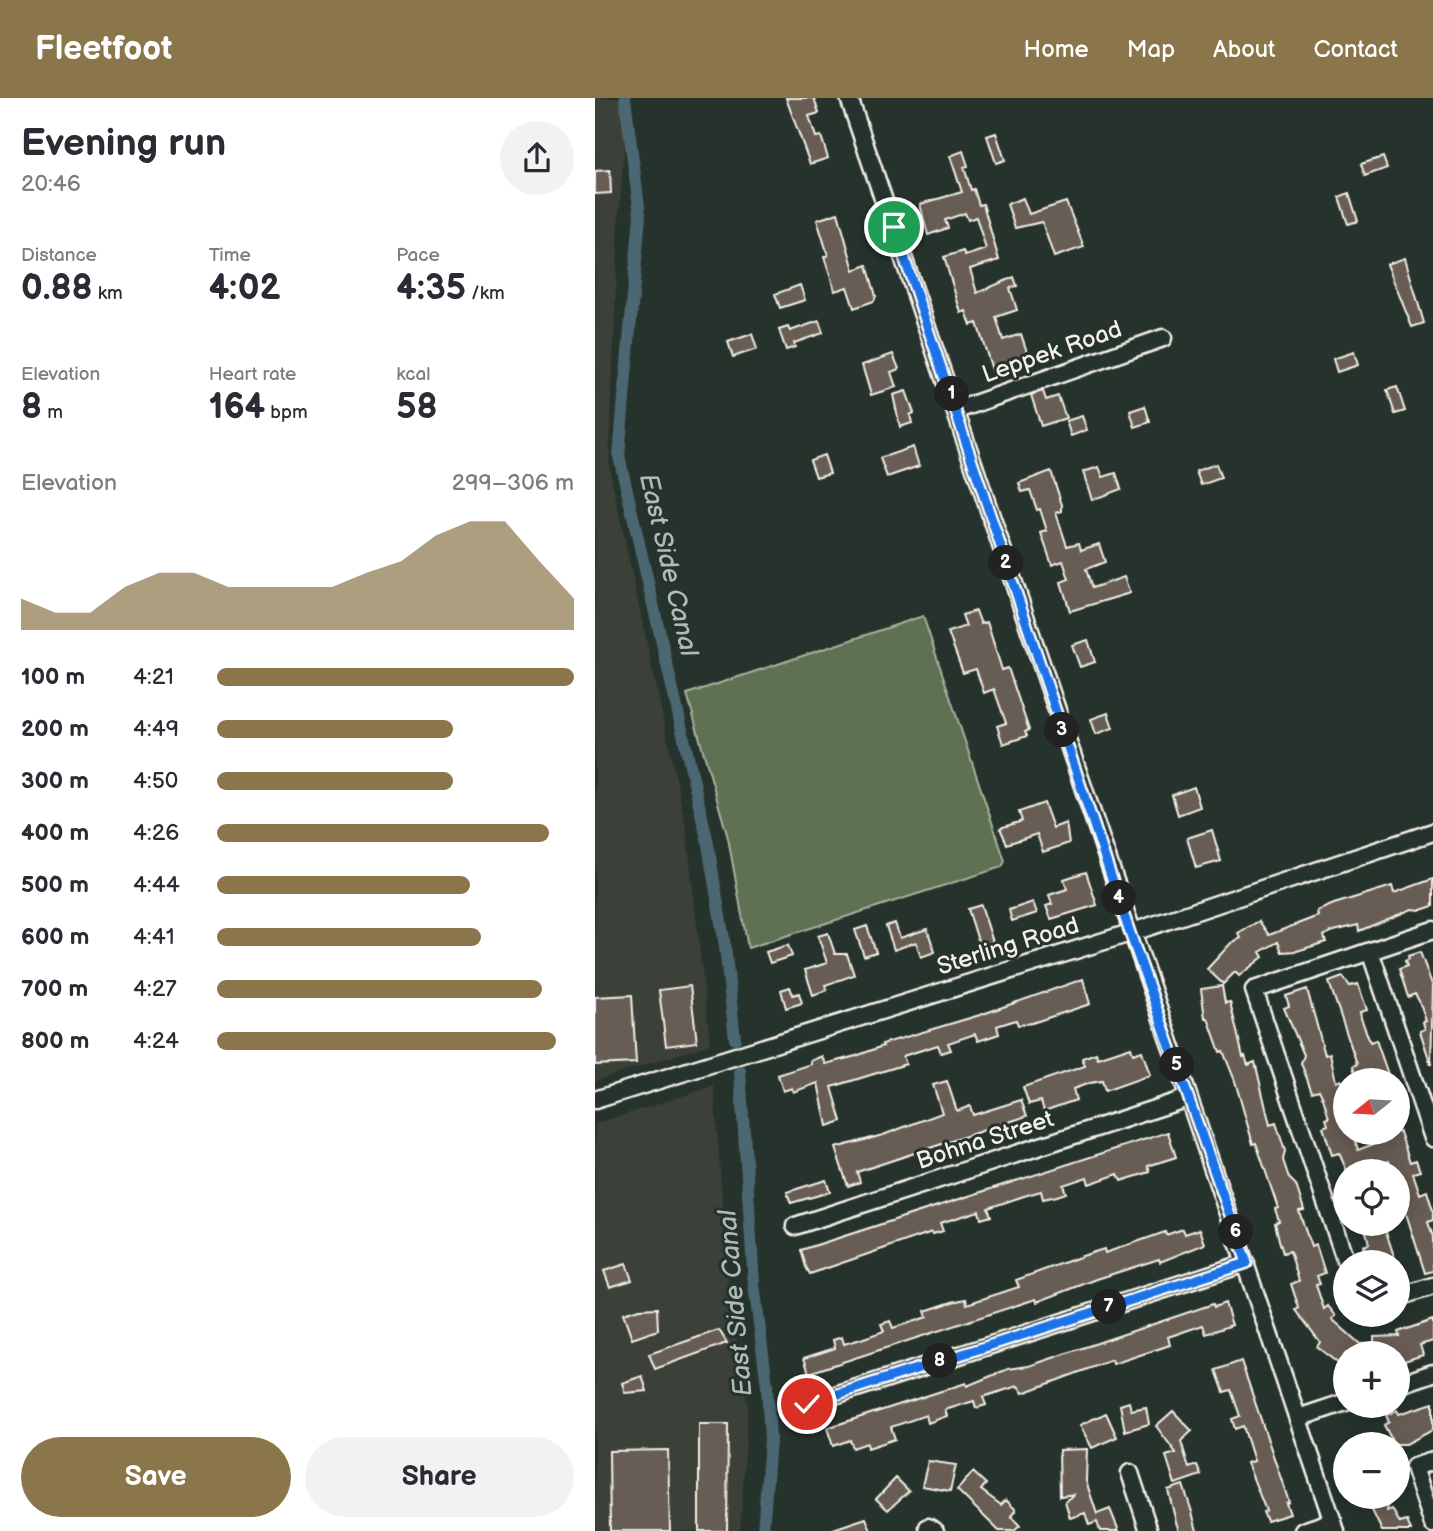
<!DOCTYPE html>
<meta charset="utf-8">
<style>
:root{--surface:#fff;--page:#f2f2f3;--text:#2b2b33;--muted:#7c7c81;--accent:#8a764a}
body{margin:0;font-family:"Balsamiq Sans",sans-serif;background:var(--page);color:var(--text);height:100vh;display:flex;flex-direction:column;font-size:26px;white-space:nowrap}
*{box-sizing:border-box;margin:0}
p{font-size:23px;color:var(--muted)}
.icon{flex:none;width:38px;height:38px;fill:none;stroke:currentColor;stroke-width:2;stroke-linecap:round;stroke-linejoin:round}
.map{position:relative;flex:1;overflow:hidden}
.details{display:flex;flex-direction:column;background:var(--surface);width:595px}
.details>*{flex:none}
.needle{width:46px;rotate:252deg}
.fabs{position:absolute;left:738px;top:970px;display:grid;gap:14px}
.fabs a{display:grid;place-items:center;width:77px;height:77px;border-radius:50%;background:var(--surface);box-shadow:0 4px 18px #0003;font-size:35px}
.pin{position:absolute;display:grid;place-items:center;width:60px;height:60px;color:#fff;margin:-30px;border:4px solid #fff;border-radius:50%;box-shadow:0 2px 7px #0007}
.km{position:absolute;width:35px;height:35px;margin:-18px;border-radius:50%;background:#222;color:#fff;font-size:19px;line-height:35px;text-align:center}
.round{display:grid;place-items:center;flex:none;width:74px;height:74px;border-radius:37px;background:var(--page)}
.summary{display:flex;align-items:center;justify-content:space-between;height:119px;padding:0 21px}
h1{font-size:38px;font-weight:600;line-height:52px}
.figures{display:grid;grid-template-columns:repeat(3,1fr);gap:10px;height:119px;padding:7px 21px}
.figures div{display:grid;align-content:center}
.figures b{font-size:35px;font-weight:600}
.figures small{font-size:19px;font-weight:400}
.figures p{font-size:19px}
.chart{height:196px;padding:14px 21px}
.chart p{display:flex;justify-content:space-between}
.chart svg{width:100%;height:126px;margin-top:7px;fill:var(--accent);opacity:.7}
.action{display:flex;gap:14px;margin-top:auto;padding:14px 21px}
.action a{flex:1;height:80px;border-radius:42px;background:var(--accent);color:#fff;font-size:28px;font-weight:600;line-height:80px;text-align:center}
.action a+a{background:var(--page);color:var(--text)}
ul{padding:0 21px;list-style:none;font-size:23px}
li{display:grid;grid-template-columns:112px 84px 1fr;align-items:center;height:52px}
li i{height:18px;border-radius:9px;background:var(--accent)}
header{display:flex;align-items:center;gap:42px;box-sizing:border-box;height:98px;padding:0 35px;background:var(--accent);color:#fff}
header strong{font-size:33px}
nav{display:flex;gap:38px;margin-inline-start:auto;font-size:24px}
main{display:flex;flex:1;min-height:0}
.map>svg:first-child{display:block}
</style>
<header>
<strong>Fleetfoot</strong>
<nav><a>Home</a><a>Map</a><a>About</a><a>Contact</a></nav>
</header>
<main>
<section class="details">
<div class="summary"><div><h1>Evening run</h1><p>20:46</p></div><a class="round"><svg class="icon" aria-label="share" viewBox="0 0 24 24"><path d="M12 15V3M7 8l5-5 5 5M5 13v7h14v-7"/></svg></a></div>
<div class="figures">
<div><p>Distance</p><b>0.88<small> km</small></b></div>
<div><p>Time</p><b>4:02</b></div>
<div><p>Pace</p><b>4:35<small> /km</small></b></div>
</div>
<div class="figures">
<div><p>Elevation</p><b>8<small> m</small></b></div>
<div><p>Heart rate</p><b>164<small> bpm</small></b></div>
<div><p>kcal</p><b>58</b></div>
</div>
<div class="chart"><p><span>Elevation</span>299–306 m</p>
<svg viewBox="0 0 160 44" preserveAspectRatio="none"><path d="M0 44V33L10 38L20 38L30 29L40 24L50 24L60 29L70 29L80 29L90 29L100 24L110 20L120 11L130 6L140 6L150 20L160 33V44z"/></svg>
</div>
<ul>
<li><b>100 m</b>4:21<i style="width:100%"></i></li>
<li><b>200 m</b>4:49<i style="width:66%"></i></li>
<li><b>300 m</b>4:50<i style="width:66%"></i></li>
<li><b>400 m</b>4:26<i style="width:93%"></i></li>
<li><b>500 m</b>4:44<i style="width:71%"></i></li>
<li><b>600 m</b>4:41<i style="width:74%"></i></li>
<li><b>700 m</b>4:27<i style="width:91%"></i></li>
<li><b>800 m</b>4:24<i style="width:95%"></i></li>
</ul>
<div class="action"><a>Save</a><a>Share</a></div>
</section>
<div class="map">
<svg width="838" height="1433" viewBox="0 0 838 1433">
<rect width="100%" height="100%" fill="#26332d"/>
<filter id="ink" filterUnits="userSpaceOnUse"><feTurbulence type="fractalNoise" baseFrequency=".0143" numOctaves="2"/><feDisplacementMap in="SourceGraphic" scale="14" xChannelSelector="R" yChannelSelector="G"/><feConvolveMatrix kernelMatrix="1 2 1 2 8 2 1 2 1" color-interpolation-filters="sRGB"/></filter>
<g filter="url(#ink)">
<path fill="#3a4039" d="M0,0h24l6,39 -6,80 -10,249 77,360 24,218 -115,37z
M119,988l15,210 19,111 -8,124h-145v-407z"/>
<path fill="#5f7153" stroke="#aab19e" stroke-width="2" d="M328,518l82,245 -3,6 -254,81 -20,-110 -41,-144z"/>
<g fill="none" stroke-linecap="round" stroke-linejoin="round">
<path stroke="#4c6872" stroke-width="12" d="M30,0l15,117 -21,241 88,383 18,107 10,93
M145,973l14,213 13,102 3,54 -7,91"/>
</g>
<path fill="#685d54" stroke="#f4f1e8" stroke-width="2" d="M191,0h28l5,15 -10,3 7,21 5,-1 7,22 -18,6z
M401,35l9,27 -9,3 -9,-27z
M368,53l5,15 -4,1 7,23 3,-1 5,16 4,-1 16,56 -29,9 7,24 37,-16 3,9 -7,2 7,22 -21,7 7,23 18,-6 7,21 -23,7 4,12 -14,5 -18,-56 -6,2 -5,-14 -5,2 -17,-56 19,-6 2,5 21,-7 -10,-32 -8,3 -3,-7 -20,7 3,8 -20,7 -8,-31 42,-12 -12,-36z
M788,59l4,11 -22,8 -4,-12z
M15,72l1,23 -16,1v-23z
M754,95l9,28 -10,3 -9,-27z
M428,100l6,16 37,-12 18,45 -30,10 -12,-35 -27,6 -8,-24z
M243,115l16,57 13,-5 9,31 -2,5 -20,7 -7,-21 -12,4 -11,-34 4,-2 -11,-35z
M810,160l19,65 -12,4 -25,-63z
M205,187l5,15 -25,8 -5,-14z
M224,223l4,12 -29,10 1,4 -9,3 -7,-20 9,-3 2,4z
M157,236l5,15 -24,8 -5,-15z
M759,254l4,13 -21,7 -4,-13z
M298,256l6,15 -8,3 5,15 -25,8 -9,-30z
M802,289l8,24 -10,3 -8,-24z
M311,293l8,22 -4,2 2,8 -12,4 -7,-32z
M448,293l3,9 12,-4 8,22 -25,8 -10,-31z
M550,308l5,16 -15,5 -5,-16z
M487,318l5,14 -16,6 -5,-15z
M318,349l6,19 -32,11 -7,-19z
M229,357l6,18 -14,4 -6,-17z
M621,366l5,14 -20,7 -5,-14z
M504,369l4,10 13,-4 5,16 -29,11 -9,-28z
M456,373l11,34v6l-6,2 11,33 12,-3 2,7 18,-6 6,18 -19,7 6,19 32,-11 6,16 -60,18 -9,-29 8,-3 -6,-18 -11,4 -11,-32 6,-2 -7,-22 -3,1 -7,-20 -8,2 -3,-9z
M381,513l5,13 6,-2 15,48 6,-2 21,62 -4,2 2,4 -24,8 -6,-18 9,-3 -12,-34 -10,4 -8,-24 -13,4 -15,-41 18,-6 -4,-11z
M493,542l7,22 -15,5 -8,-22z
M513,615l5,15 -17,6 -5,-15z
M599,689l6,20 -22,8 -6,-20z
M449,705l9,25 13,-5 3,20 -26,9 -6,-18 -30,10 -7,-16 22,-7 -3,-9z
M617,732l9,31 -25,7 -9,-30z
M491,774l11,33 -46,14 -5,-13 6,-2 -3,-9 18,-6 -3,-10z
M838,781v27l-12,4 -9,-1 -53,22 -1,-6 -28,7 -6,4 2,6 -29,9 -15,1 -4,-10 -18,10 3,5 -24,19 -4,-4 -12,12 -16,-15 24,-26 10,-5 -3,-5 21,-12 10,14 49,-19 -1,-5 17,-7 58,-18 2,7z
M438,804l4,11 -25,8 -3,-11z
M386,807l12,37 -13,5 -12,-38z
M300,825l5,15 27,-9 8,23 -14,5 -5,-15 -22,8 -8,-24z
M272,828l9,26 -12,4 -9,-26z
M233,835l7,21h12l7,21 -29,10 2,5 -14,5 -8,-25 22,-7 -9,-27z
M193,847l4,11 -22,7 -4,-11z
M825,854l13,35 -2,78 -11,-34 5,-2 -2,-7 3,-1 -7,-20 -4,-7 -7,3 -9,-28 8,-3 -2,-5 4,-2 -1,-3z
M748,879l7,9 8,-2 9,26 -7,2 1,6 9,24 6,-2 14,40h-33l-4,-14 4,-2 -28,-82z
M488,881l7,25 -58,19 -14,2 -2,-5 -19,6 2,8 -21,7 -3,-7 -27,9 3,7 -10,3 -3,-8 -35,11 3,8 -74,23 10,34 -15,5 -9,-43 -25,9 -1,-4 -9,3 -5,-16 33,-11 -1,-3 12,-5 3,8 31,-8 27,-10 -1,-2 98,-29z
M95,888l7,56 -31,4 -7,-56z
M627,888l3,17 5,-1 13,55 2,-1 3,9 7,-3 15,63 6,-2 9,28 -2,9 6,18 7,7 8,25 -5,1 12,36 5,-2 9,28 -8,3 3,8 -4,1 8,24 4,-3 8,10 -4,3 28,25 14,-1v-6l25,-1 -1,-4 35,-12v21l-13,4 3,10 -22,7 -3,-9h-52l-7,11 -22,-17 3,-5 -24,-32 3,-2 -8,-24 8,-3 -9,-30 -7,2 -4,-13 -4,-17 4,-2 -4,-12 3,-1 -22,-65 -3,1 -18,-63 -12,-30 -3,1 -12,-34h-3l-4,-29z
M195,889l3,8 6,-2 3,10 -16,5 -5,-18z
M712,891l18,66 5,-2 6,29 5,-2 5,15 -4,4 4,33h7l5,18 24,-9 -3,-9h21l10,30 6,-2 4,11 -7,2 7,21 7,-3 6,20v9l-5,2 5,15v34l-8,2 -27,-85v-17h-6l-3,-10 -19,6 2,4h-25l-8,-18 -7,2 -9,-28 5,-2 -2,-6 3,-1 -6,-20 -4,-8 -7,2 -11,-29 3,-8 -20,-47 5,-2 -3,-10z
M37,897l4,68 -41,2v-68z
M536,949l2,7 9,-3 8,24 -45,16 -3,-10 -12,2 -17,6 3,11 -32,11 -3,-10 -12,3 -6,-17 62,-21 -3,-8 14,-5 2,5z
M352,983l10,30 13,-5 3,9 48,-15 6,16 -170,56 3,10 -12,4 -13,-38 48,-13 59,-22 -9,-28z
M573,1034l8,25 -28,9 2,6 -29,9 -3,-7 -29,10 -2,-7 -24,8 3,8 -9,3 -14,3 -2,-8 -17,5 -36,12 3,8 -10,3 -2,-8 -39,12 3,8 -10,3 -1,-2 -122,42 -4,-7 -5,-17z
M231,1082l4,12 -39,11 -4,-11z
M769,1125h19l13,39h-28l-5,-16 6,-2z
M588,1131l2,5 15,-5 5,15 -45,18 -1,-3 -62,20 -60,23 -1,-3 -227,74 -5,-15 31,-10 -2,-8 9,-3 2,7 17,-5 23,-8 -3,-7 9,-3 3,7 34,-11 -2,-6 27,-9 14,-3 1,5 52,-17 -3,-7 72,-26 16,-5 1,4 60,-21 1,3z
M31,1166l6,16 -22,7 -6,-16z
M630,1205l7,22 -26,9 -3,-9 -35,12 2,8 -57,19 -1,-4 -89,33 -5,-7 -35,11 3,8 -10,3 -2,-7 -29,9 2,6 -19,7 -2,-8 -35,12 4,12 -27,9 -1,-5 -14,5 -3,-8 -17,6 -6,-18 139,-45 1,3 41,-17 21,-3 184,-62 1,3z
M62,1210l1,22 -26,9 -9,-25 16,-5z
M124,1232l8,13 -72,26 -6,-15z
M646,1263l48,141 -3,1 4,11 -23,7 -4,-9 3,-1 -19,-48 7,-2 -11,-35 -8,3 -3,-10 8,-3 -9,-26 -7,2 -8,-22z
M47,1278l5,15 -22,2 -3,-10z
M534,1304l2,8 15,-3 3,17 -24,7 -5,-26z
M838,1305v27l-27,14h-12l-10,-19 5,-3 -3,-7 11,-5 2,4z
M578,1313l19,20 -11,10 8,27 8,-3 4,10 -26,9 -9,-28 10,-3 -20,-27z
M511,1315l11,24 -25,11 -12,-23z
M104,1326h29l-1,107h-28z
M492,1351l-1,32 11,33 13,-5 9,22h-19l-3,-9 -8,3 -4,-12 -15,5 -5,-17 10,-7 -15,2 -1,-46z
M73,1352l2,81h-60l-1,-80z
M333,1363l28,4 -6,26 -28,-5z
M378,1374l13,12 -5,6 20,15 5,-5 10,10 -5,6 9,10 -6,5h-15l-42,-41z
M301,1380l13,13 -21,19 -12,-11z
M588,1387l9,27 5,19h-18l-3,-9 -8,-32z
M770,1398h24l-2,15 5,-2 8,14 7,-2 4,10h-29l-12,-25h-6z
M271,1420l5,13h-38v-2z"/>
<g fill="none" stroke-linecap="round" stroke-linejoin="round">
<g stroke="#f4f1e8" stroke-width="21">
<path id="minor" d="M254,0l487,1433
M362,312l206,-72
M775,853l63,187
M0,1002l535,-167 303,-101
M200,1128l393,-128
M751,1164l-92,-272 179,-60
M803,1199l35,-11
M803,1287l35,-12
M212,1306l439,-141
M703,1320l48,-16
M838,1363l-19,6 19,57
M535,1375l19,58
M333,1429l7,4
M708,1433l30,-10"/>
</g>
<use href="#minor" stroke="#26332d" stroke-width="16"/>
</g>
</g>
<g fill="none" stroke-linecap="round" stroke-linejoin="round" filter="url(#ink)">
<g stroke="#fff" stroke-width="14">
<path id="route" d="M212,1306l440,-141 -117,-330 -236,-706"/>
</g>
<use href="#route" stroke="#1a73e8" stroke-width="9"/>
</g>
<g text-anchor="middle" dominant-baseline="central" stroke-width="6" stroke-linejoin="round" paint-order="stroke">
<g font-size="24" fill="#f4f1e8" stroke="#26332d">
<text transform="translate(457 254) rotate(-19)">Leppek Road</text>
<text transform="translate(413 848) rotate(-17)">Sterling Road</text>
<text transform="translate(390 1042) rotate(-18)">Bohna Street</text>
</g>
<g font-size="26" font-style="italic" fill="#b1bab9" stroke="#26332d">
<text transform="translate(73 467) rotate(77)">East Side Canal</text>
<text transform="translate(141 1205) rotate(-95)">East Side Canal</text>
</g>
</g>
</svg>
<div class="fabs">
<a><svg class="needle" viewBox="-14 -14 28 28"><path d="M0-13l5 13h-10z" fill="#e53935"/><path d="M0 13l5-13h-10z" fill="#7c7c81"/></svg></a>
<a><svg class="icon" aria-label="locate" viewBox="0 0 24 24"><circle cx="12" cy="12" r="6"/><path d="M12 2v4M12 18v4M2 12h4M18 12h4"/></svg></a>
<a><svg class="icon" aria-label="layers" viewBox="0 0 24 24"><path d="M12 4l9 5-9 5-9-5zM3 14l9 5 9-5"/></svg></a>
<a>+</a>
<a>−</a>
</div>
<div class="pin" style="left:299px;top:129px;background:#1e9e55"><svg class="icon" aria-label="arrive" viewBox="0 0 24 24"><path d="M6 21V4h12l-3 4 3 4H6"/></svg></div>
<div class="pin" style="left:212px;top:1306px;background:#d93025"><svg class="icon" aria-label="check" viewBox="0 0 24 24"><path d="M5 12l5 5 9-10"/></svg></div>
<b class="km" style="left:357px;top:296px">1</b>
<b class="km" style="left:411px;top:465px">2</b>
<b class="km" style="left:467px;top:632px">3</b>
<b class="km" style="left:524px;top:800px">4</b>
<b class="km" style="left:582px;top:967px">5</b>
<b class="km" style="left:641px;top:1134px">6</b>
<b class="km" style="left:514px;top:1209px">7</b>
<b class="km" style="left:345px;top:1263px">8</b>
</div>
</main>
